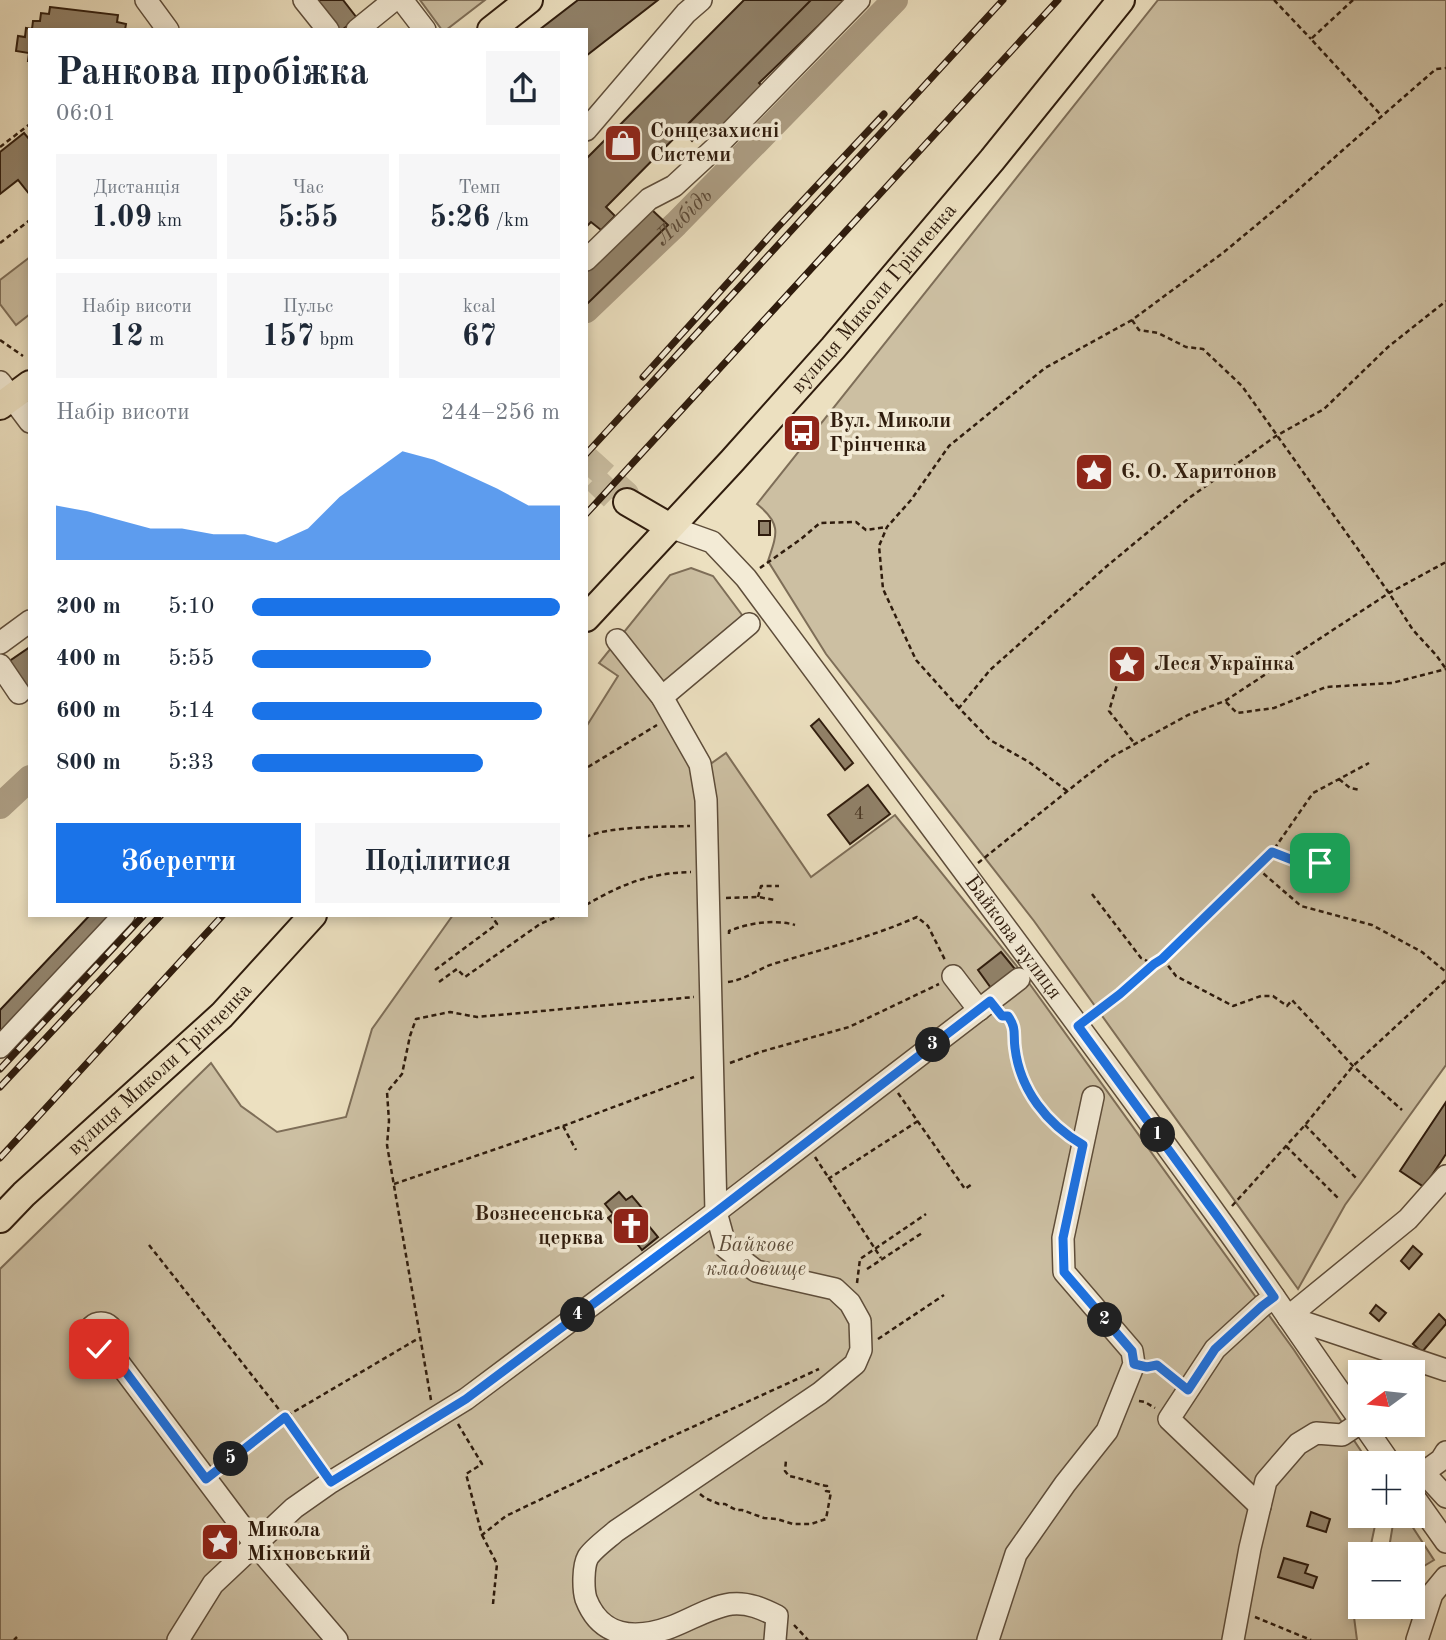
<!DOCTYPE html>
<html lang="uk">
<meta charset="utf-8">
<style>
:root{--surface:#fff;--page:#f6f6f7;--text:#1f2937;--muted:#747a83;--accent:#1a73e8}
body{margin:0;font-family:"Old Standard TT",serif;background:var(--page);color:var(--text);height:100vh;display:flex;flex-direction:column;font-size:26px;white-space:nowrap}
*{box-sizing:border-box;margin:0}
p{font-size:23px;color:var(--muted)}
.icon{flex:none;width:38px;height:38px;fill:none;stroke:currentColor;stroke-width:2;stroke-linecap:round;stroke-linejoin:round}
.map{position:relative;flex:1;overflow:hidden}
.details{position:absolute;left:28px;top:28px;width:560px;height:889px;display:flex;flex-direction:column;background:var(--surface);border-radius:0px;box-shadow:0 4px 10px #0003}
.details>*{flex:none}
.needle{width:46px;rotate:255deg}
.controls{position:absolute;left:1348px;top:1360px;display:grid;gap:14px}
.controls a{display:grid;place-items:center;width:77px;height:77px;border-radius:0px;background:var(--surface);box-shadow:0 4px 10px #0003;font-size:35px}
.pin{position:absolute;display:grid;place-items:center;width:60px;height:60px;color:#fff;margin:-30px;border-radius:14px;box-shadow:0 4px 10px #0006}
.km{position:absolute;width:35px;height:35px;margin:-18px;border-radius:50%;background:#222;color:#fff;font-size:19px;line-height:35px;text-align:center}
.round{display:grid;place-items:center;flex:none;width:74px;height:74px;border-radius:0px;background:var(--page)}
.summary{display:flex;align-items:center;justify-content:space-between;height:119px;padding:0 28px}
h1{font-size:38px;font-weight:800;line-height:52px}
.figures{display:grid;grid-template-columns:repeat(3,1fr);gap:10px;height:119px;padding:7px 28px}
.figures div{display:grid;align-content:center;border-radius:0px;background:var(--page);text-align:center}
.figures b{font-size:30px;font-weight:800}
.figures small{font-size:19px;font-weight:400}
.figures p{font-size:19px}
.chart{height:196px;padding:14px 28px}
.chart p{display:flex;justify-content:space-between}
.chart svg{width:100%;height:126px;margin-top:7px;fill:var(--accent);opacity:.7}
.button{display:flex;gap:14px;margin-top:auto;padding:14px 28px}
.button a{flex:1;height:80px;border-radius:0px;background:var(--accent);color:#fff;font-size:28px;font-weight:800;line-height:80px;text-align:center}
.button a+a{background:var(--page);color:var(--text)}
ul{padding:0 28px;list-style:none;font-size:23px}
li{display:grid;grid-template-columns:112px 84px 1fr;align-items:center;height:52px}
li i{height:18px;border-radius:9px;background:var(--accent)}
.map>svg:first-child{display:block}
</style>
<div class="map">
<svg width="1446" height="1640" viewBox="0 0 1446 1640">
<rect width="100%" height="100%" fill="#ece0c0"/>
<filter id="stains"><feTurbulence type="fractalNoise" baseFrequency=".00286" numOctaves="4"/><feColorMatrix values="0 0 0 0 .2 0 0 0 0 .09 0 0 0 0 .02 0 0 0 .5 -.17"/></filter>
<radialGradient id="worn" r=".72"><stop offset=".6" stop-color="#630" stop-opacity="0"/><stop offset="1" stop-color="#630" stop-opacity=".3"/></radialGradient>
<path fill="#ccbfa2" stroke="#7e6e58" stroke-width="2" d="M420,0h65l-39,30h-4z
M1158,0h288v1065l-101,140 -47,84 -264,-368 -208,-267 -58,-93c9,-27 14,-37 -11,-57z
M30,257v57l-14,11 -16,-21v-24z
M691,568l22,8 41,55 -89,68 44,66 17,-12 85,124 84,-62 121,150 278,385 75,113h-9v53h17l-8,38h-9v39l-6,24 3,23h-1357v-371l211,-206 30,43 36,26 69,-15 26,-88 81,-114h133v-188l32,-51 -19,-13 71,-88z
M1400,1516l8,4 26,40 -10,6 -12,-3v-9h-24l5,-30z"/>
<g fill="none" stroke-linecap="round" stroke-linejoin="round">
<g stroke="#ac9d83" stroke-width="26">
<path id="s1" d="M586,310l90,-86 219,-224"/>
<path d="M0,806l30,-28"/>
</g>
</g>
<path fill="#91826a" stroke="#2f1c0d" stroke-width="2" d="M307,0h36l14,18 -15,12h-12z
M578,0h80l-72,56v-26h-47z
M744,0h67l-205,207 9,9 -14,14 -10,-8 -5,5v-68z
M811,0h34l-86,83 5,5 -53,52 -10,-10 -9,11 -10,-11z
M50,7l68,8 -1,7 9,2 -1,6h-95v31h-2l1,-8 -13,-2 2,-15 7,1 1,-9 6,1 1,-8h7l1,-8 8,1z
M24,133l6,7v55l-12,-15 -18,14v-42z
M651,209l17,16 -82,80v-33z
M759,521h11v14h-11z
M30,647v45l-22,-30z
M819,719l34,44 -8,7 -34,-44z
M868,785l22,29 -40,30 -22,-29z
M90,915h23l-113,119v-24z
M1001,952l14,17 -24,19 -13,-18z
M1446,1102v52l-22,33 -24,-16z
M619,1192l7,8 6,-4 16,19 -5,4 15,18 -16,13 -14,-18 -5,4 -15,-18 5,-4 -8,-10z
M1413,1246l9,8 -13,15 -8,-8z
M1376,1305l10,8 -7,8 -9,-8z
M1439,1314l7,7v3l-24,28 -9,-8z
M1311,1512l19,7 -4,13 -19,-6z
M1284,1558l24,7 -3,8 12,4 -4,11 -35,-11z"/>
<g fill="none" stroke-linecap="round" stroke-linejoin="round">
<path stroke="#c6b99c" stroke-width="26" stroke-dasharray="26 13" stroke-linecap="butt" d="M586,458l40,36 1,8h-9l-32,-31"/>
<g stroke="#5e4d3a" stroke-width="24">
<g id="minor">
<path d="M146,0l22,30"/>
<path d="M304,0l24,30"/>
<path d="M402,0l23,30"/>
<path d="M357,30l37,-30"/>
<path d="M586,130l100,-117 15,-13"/>
<path d="M586,260l63,-61 25,-13 39,-36 146,-150"/>
<path d="M0,382l30,40"/>
<path id="s2" d="M670,527l42,15 34,36c158,214 319,426 474,642 48,66 92,134 140,200"/>
<path d="M617,640l45,57 38,67 6,36 10,412 10,36 30,23 79,18 15,14 10,18 1,29 -6,14 -35,29 -204,138c-8,7 -23,18 -28,26 -5,9 -5,32 -2,42 15,39 49,41 85,28 19,-7 39,-20 60,-23 17,-2 32,5 46,12l-2,24"/>
<path d="M0,643l30,-22"/>
<path d="M0,665l19,28"/>
<path d="M662,697l87,-73"/>
<path d="M953,976l26,34"/>
<path d="M0,1047l124,-132"/>
<path d="M1288,1317l120,-98 38,-43"/>
<path d="M1288,1317l158,53"/>
<circle cx="101" cy="1336" r="13"/>
<path d="M107,1347l148,197 82,96"/>
<path d="M1363,1424l27,39"/>
<path d="M1424,1473l22,24"/>
<path d="M1412,1481l29,-21 5,-8"/>
<path d="M1412,1494l34,48"/>
<path d="M1260,1506l-91,-87 46,-70 47,-43 12,-9"/>
<path d="M178,1640l35,-56 81,-76 37,-26 135,-83 250,-187 303,-233"/>
<path d="M988,1640l28,-86 49,-70 42,-53 27,-67 -2,-13 -68,-79 -1,-34 30,-141"/>
<path d="M1233,1640l17,-92 16,-67 32,-37 18,-11 26,2 18,-12"/>
<path d="M1417,1640l15,-46 14,-17"/>
</g>
</g>
<g stroke="#2f1c0d" stroke-width="30">
<g id="major">
<path d="M491,30l38,-30"/>
<path d="M0,406l30,-22"/>
<path d="M627,502l43,25"/>
<path id="s3" d="M586,618l146,-157 101,-113 159,-188 129,-160"/>
<path id="s4" d="M0,1219l24,-25 198,-179 91,-100"/>
</g>
</g>
<path stroke="#2f1c0d" stroke-width="2.5" stroke-dasharray="5 3.5" stroke-linecap="butt" d="M1274,0l37,39
M1353,0l-42,39 70,76
M0,147l30,-23
M0,243l30,-23
M1132,320l7,10 19,3 28,14 17,2 39,37 147,207 24,37 23,25 10,14
M0,340l23,16
M760,568l41,-29 19,-16 36,-1 10,8 20,-3
M1127,664l-5,4 -13,43 26,33
M1226,702l11,11 37,-5 52,-21 66,-4 54,-14
M959,708l-43,-48 -33,-71 -4,-43 8,-19 24,-27 38,-54 96,-78 87,-48 92,-68 65,-54 55,-49 92,-80 10,-1
M588,767l69,-42
M1339,779l11,9 10,2
M1067,791l-38,-29 -39,-22 -31,-32 31,-38 117,-104 82,-68 87,-62 48,-27 64,-62 58,-46
M586,837c22,-11 78,-10 104,-11
M1273,852l30,12 17,-1
M978,863l107,-86 28,-21 75,-41 37,-14 164,-108 57,-31
M1257,868l44,38 71,19 50,27 24,20
M1092,894l49,64 12,6
M758,897l3,-11h18
M726,898l32,-1 17,3
M586,905c36,-21 63,-32 105,-33
M729,934v-3c20,-8 45,-12 66,-6
M1163,959l13,17 57,30 28,-10h12l14,10 5,-6 61,66 49,44
M435,970l62,-46 -6,-9
M439,982l18,-13 8,8 75,-53 21,-9
M728,982c17,-2 30,-13 45,-18 50,-15 96,-26 144,-47l11,9 17,34
M1001,1014l7,2 6,9 1,23 6,29 20,35 24,22
M1093,1015l27,-21 34,-30 8,-5 110,-107 41,-59 56,-30
M730,1063l30,-11 89,-25 90,-43
M898,1093l67,96 7,-5
M1305,1125l51,53
M563,1126l13,24
M1286,1146l53,53
M815,1157l66,101
M828,1179l90,-58
M394,1184l169,-58 131,-49
M1232,1206l73,-81 48,-59 93,-86
M149,1245l136,172 36,51
M867,1269l55,-36
M857,1283l3,-24 66,-45
M878,1339l66,-44
M1151,1366l6,-1 18,14
M431,1400l-44,-255 2,-24 -2,-29 15,-18 8,-38 6,-17 34,-7 27,5 217,-20
M1139,1401l6,1 10,6
M458,1424l24,40 -16,10 16,61 24,-19 158,-76 155,-71
M220,1468l65,-51 134,-79
M700,1494l5,4 14,6h6l11,6h6l22,8 13,1 16,5h18l15,-5 5,-27 -5,-1 1,-5c-13,-2 -25,-8 -38,-10l-4,-5 1,-11
M482,1535l15,29 -4,40
M1255,1617l56,23
M794,1625l14,15
M14,1640l3,-3"/>
<use href="#minor" stroke="#f3ebd6" stroke-width="21"/>
<use href="#major" stroke="#ece0c0" stroke-width="26"/>
<g stroke="#2f1c0d" stroke-width="7">
<path id="rail" d="M643,377l134,-149 107,-114
M586,454l417,-454
M586,514l472,-514
M0,1069l144,-154
M0,1087l161,-172
M0,1158l223,-243"/>
</g>
<use href="#rail" stroke="#f3ebd6" stroke-width="4.5" stroke-dasharray="13" stroke-linecap="butt"/>
</g>
<g fill="none" stroke-linecap="round" stroke-linejoin="round">
<g stroke="#fff" stroke-width="14">
<path id="route" d="M99,1349l8,-2 99,132 79,-62 46,65 135,-83 250,-187 274,-211 12,15h6c9,13 5,18 7,32 5,42 32,76 68,97l-20,93 1,34 68,79 2,13 13,3 10,-2 31,25 27,-41 47,-43 12,-9 -54,-77 -142,-194 42,-32 34,-30 8,-5 110,-107 31,12 17,-1"/>
</g>
<use href="#route" stroke="#1a73e8" stroke-width="9"/>
</g>
<defs>
<g id="shop-square" transform="scale(2.0125)"><rect x="-9" y="-9" width="18" height="18" rx="4" fill="#8f2418" stroke="#f3ebd6"/><path d="M-5-2.5h2.3a2.7 3.5 0 0 1 5.4 0H5L5.5 6h-11ZM-1.5-2.5h3a1.5 2.3 0 0 0-3 0Z" fill="#fff"/></g>
<g id="bus-square" transform="scale(2.0125)"><rect x="-9" y="-9" width="18" height="18" rx="4" fill="#8f2418" stroke="#f3ebd6"/><path d="M-5-6H5V4H4V6H2V4H-2V6H-4V4H-5ZM-3.5-4V0h7V-4ZM-3.5 1.2v1.5H-2V1.2ZM2 1.2v1.5H3.5V1.2Z" fill="#fff"/></g>
<g id="sight-square" transform="scale(2.0125)"><rect x="-9" y="-9" width="18" height="18" rx="4" fill="#8f2418" stroke="#f3ebd6"/><path d="M0-6L1.8-2.2L6-1.7L2.9 1.2L3.7 5.4L0 3.3L-3.7 5.4L-2.9 1.2L-6-1.7L-1.8-2.2Z" fill="#fff"/></g>
<g id="church-square" transform="scale(2.0125)"><rect x="-9" y="-9" width="18" height="18" rx="4" fill="#8f2418" stroke="#f3ebd6"/><path d="M-1.2-6h2.4v3.5h3.3v2.4h-3.3V6h-2.4V-.1h-3.3v-2.4h3.3Z" fill="#fff"/></g>
</defs>
<g fill-rule="evenodd">
<use href="#shop-square" x="623" y="143"/>
<use href="#bus-square" x="802" y="433"/>
<use href="#sight-square" x="1094" y="472"/>
<use href="#sight-square" x="1127" y="664"/>
<use href="#church-square" x="631" y="1226"/>
<use href="#sight-square" x="220" y="1542"/>
</g>
<g text-anchor="middle" dominant-baseline="central" stroke-width="7" stroke-linejoin="round" paint-order="stroke">
<g font-size="18" fill="#483624">
<text x="859" y="814">4</text>
</g>
<g font-size="21" font-weight="bold" fill="#2f1c0d" stroke="#f3ebd6" text-anchor="start">
<text x="650" y="131">Сонцезахисні<tspan x="650" dy="24">Системи</tspan></text>
<text x="829" y="421">Вул. Миколи<tspan x="829" dy="24">Грінченка</tspan></text>
<text x="1121" y="472">Є. О. Харитонов</text>
<text x="1154" y="664">Леся Українка</text>
<text x="604" y="1214" text-anchor="end">Вознесенська<tspan x="604" dy="24">церква</tspan></text>
<text x="247" y="1530">Микола<tspan x="247" dy="24">Міхновський</tspan></text>
</g>
<g font-size="21" fill="#2f1c0d" stroke="#f3ebd6">
<text stroke="none"><textPath href="#s3" startOffset="430">вулиця Миколи Грінченка</textPath></text>
<text stroke="none"><textPath href="#s2" startOffset="542">Байкова вулиця</textPath></text>
<text stroke="none"><textPath href="#s4" startOffset="219">вулиця Миколи Грінченка</textPath></text>
</g>
<g font-size="21" font-style="italic" fill="#5e4d3a" stroke="#f3ebd6">
<text x="756" y="1245">Байкове<tspan x="756" dy="24">кладовище</tspan></text>
</g>
<g font-size="23" font-style="italic" fill="#5b4936" stroke="#f3ebd6">
<text stroke="none"><textPath href="#s1" startOffset="135">Либідь</textPath></text>
</g>
</g>
<rect width="100%" height="100%" filter="url(#stains)"/>
<rect width="100%" height="100%" fill="url(#worn)"/>
</svg>
<div class="controls">
<a><svg class="needle" viewBox="-14 -14 28 28"><path d="M0-13l5 13h-10z" fill="#e53935"/><path d="M0 13l5-13h-10z" fill="#747a83"/></svg></a>
<a>+</a>
<a>−</a>
</div>
<div class="pin" style="left:1320px;top:863px;background:#1e9e55"><svg class="icon" aria-label="arrive" viewBox="0 0 24 24"><path d="M6 21V4h12l-3 4 3 4H6"/></svg></div>
<div class="pin" style="left:99px;top:1349px;background:#d93025"><svg class="icon" aria-label="check" viewBox="0 0 24 24"><path d="M5 12l5 5 9-10"/></svg></div>
<b class="km" style="left:1158px;top:1135px">1</b>
<b class="km" style="left:1105px;top:1320px">2</b>
<b class="km" style="left:933px;top:1045px">3</b>
<b class="km" style="left:578px;top:1315px">4</b>
<b class="km" style="left:231px;top:1459px">5</b>
<section class="details">
<div class="summary"><div><h1>Ранкова пробіжка</h1><p>06:01</p></div><a class="round"><svg class="icon" aria-label="share" viewBox="0 0 24 24"><path d="M12 15V3M7 8l5-5 5 5M5 13v7h14v-7"/></svg></a></div>
<div class="figures">
<div><p>Дистанція</p><b>1.09<small> km</small></b></div>
<div><p>Час</p><b>5:55</b></div>
<div><p>Темп</p><b>5:26<small> /km</small></b></div>
</div>
<div class="figures">
<div><p>Набір висоти</p><b>12<small> m</small></b></div>
<div><p>Пульс</p><b>157<small> bpm</small></b></div>
<div><p>kcal</p><b>67</b></div>
</div>
<div class="chart"><p><span>Набір висоти</span>244–256 m</p>
<svg viewBox="0 0 160 44" preserveAspectRatio="none"><path d="M0 44V25L10 27L20 30L30 33L40 33L50 35L60 35L70 38L80 33L90 22L100 14L110 6L120 9L130 14L140 19L150 25L160 25V44z"/></svg>
</div>
<ul>
<li><b>200 m</b>5:10<i style="width:100%"></i></li>
<li><b>400 m</b>5:55<i style="width:58%"></i></li>
<li><b>600 m</b>5:14<i style="width:94%"></i></li>
<li><b>800 m</b>5:33<i style="width:75%"></i></li>
</ul>
<div class="button"><a>Зберегти</a><a>Поділитися</a></div>
</section>
</div>
